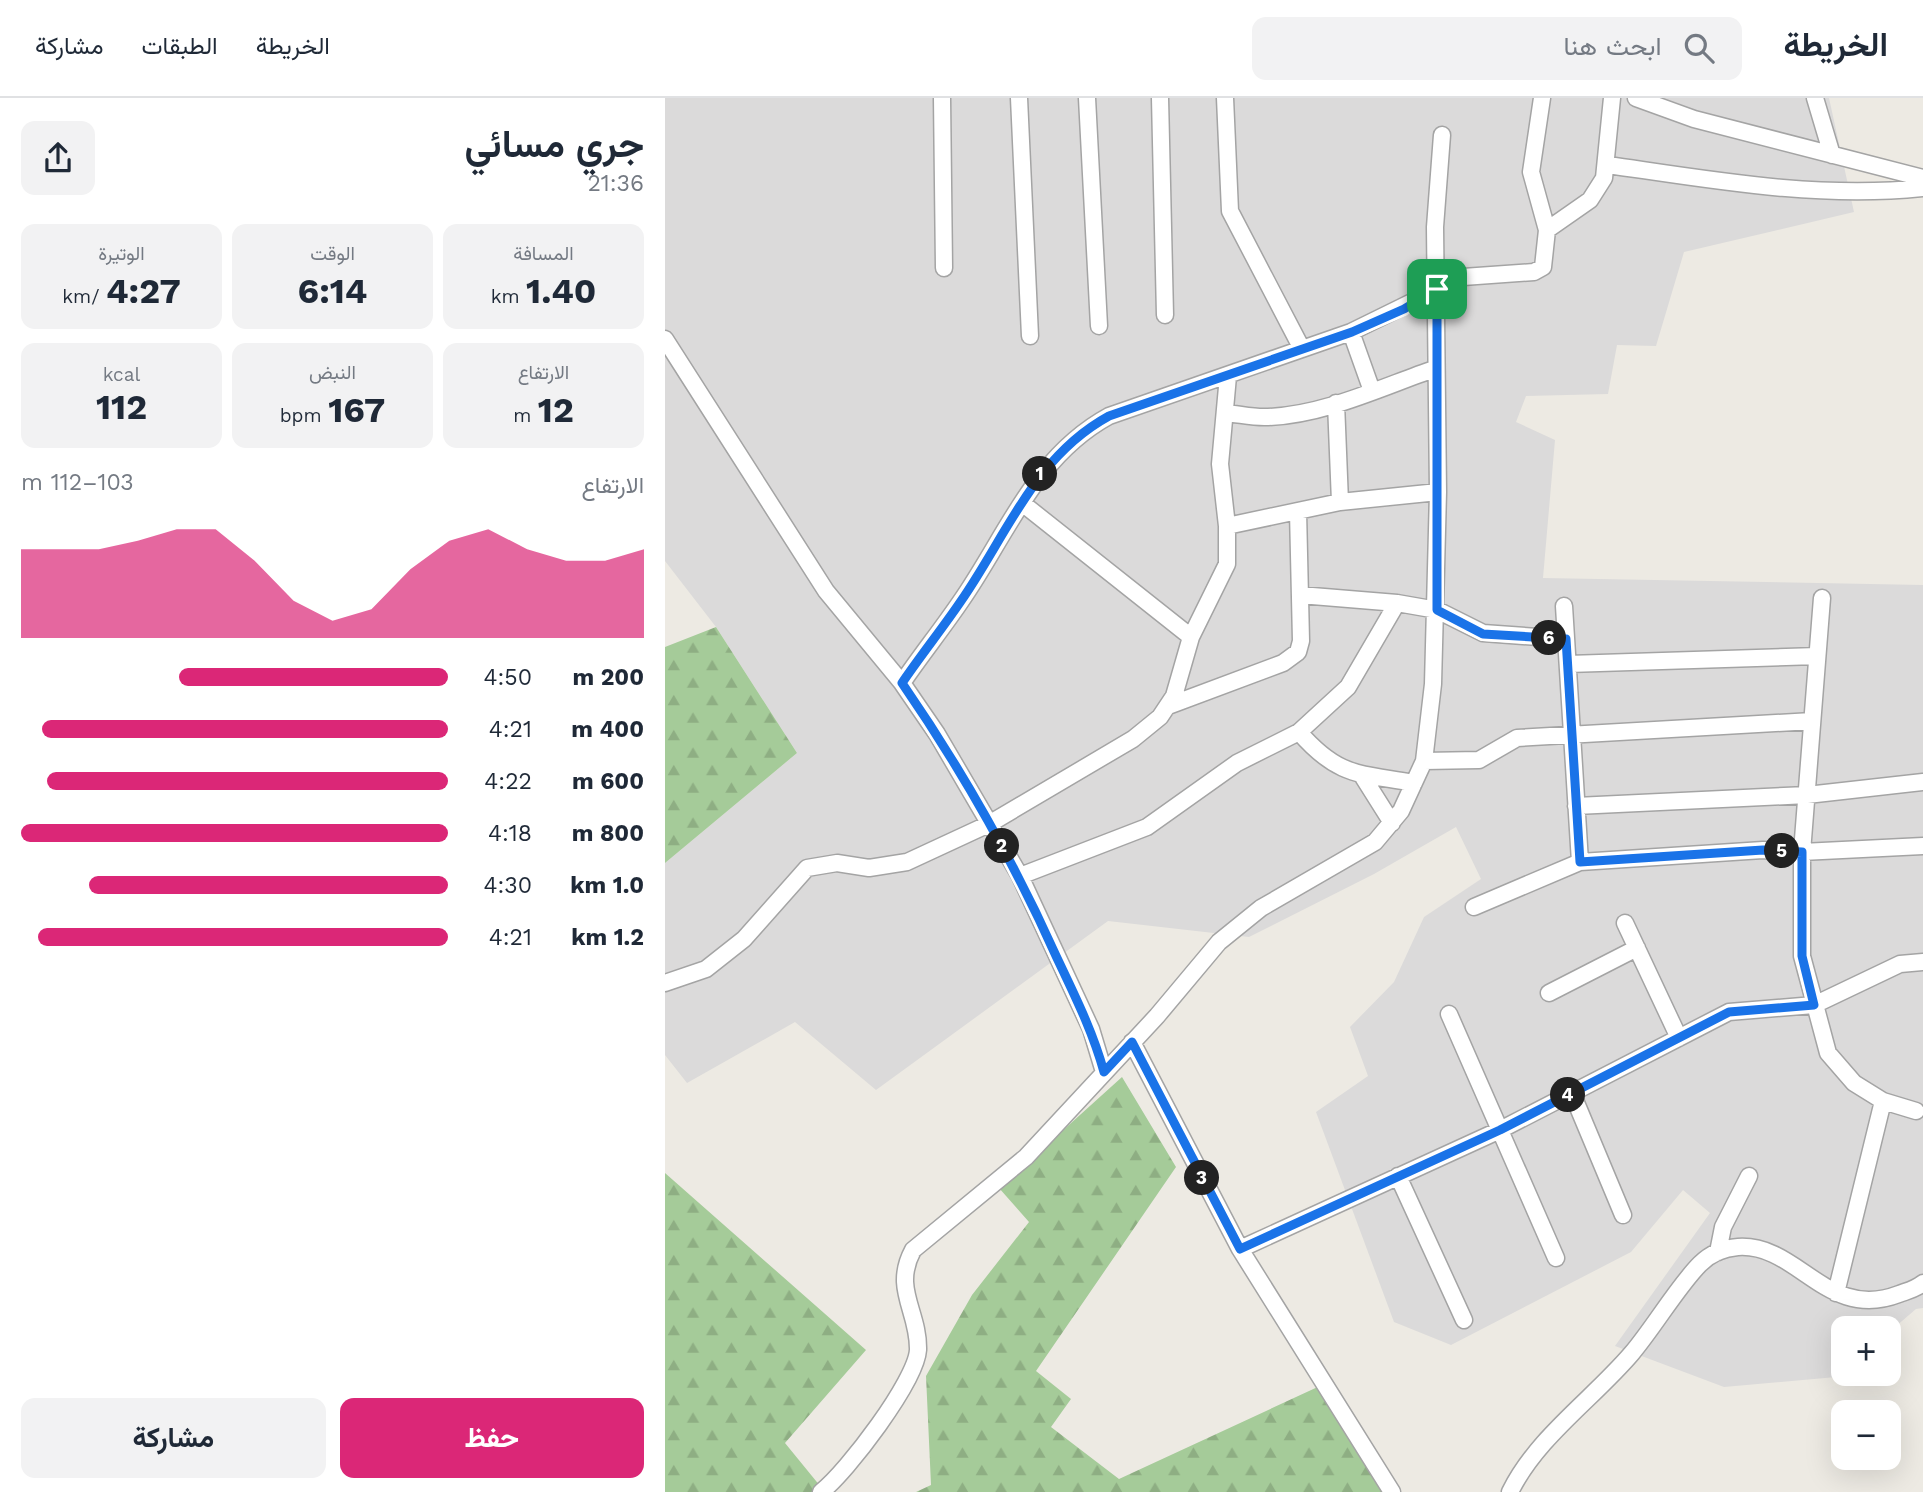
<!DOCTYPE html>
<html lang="ar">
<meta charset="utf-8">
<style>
:root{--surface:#fff;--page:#f2f2f3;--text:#1f2937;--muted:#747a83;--line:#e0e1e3;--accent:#db2777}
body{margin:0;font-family:"Work Sans",Vazirmatn,sans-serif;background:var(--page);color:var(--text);direction:rtl;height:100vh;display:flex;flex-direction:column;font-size:26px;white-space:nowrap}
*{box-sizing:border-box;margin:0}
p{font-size:23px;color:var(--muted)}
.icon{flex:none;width:38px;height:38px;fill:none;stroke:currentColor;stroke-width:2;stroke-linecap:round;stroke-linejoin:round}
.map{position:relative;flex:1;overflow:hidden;direction:ltr}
.panel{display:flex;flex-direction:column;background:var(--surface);width:665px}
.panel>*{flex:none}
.buttons{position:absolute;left:1166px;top:1218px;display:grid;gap:14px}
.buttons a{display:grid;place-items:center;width:70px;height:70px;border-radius:14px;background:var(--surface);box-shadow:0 7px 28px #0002;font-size:35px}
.pin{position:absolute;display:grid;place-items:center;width:60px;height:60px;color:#fff;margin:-30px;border-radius:14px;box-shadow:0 4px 10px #0006}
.km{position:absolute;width:35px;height:35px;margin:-18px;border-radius:50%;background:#222;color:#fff;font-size:19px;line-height:35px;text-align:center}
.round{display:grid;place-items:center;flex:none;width:74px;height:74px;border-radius:14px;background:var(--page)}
.headline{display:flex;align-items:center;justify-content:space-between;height:119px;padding:0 21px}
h1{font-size:38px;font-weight:700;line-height:52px}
.figures{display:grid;grid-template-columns:repeat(3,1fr);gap:10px;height:119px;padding:7px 21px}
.figures div{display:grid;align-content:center;border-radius:14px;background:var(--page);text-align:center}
.figures b{font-size:35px;font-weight:700}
.figures small{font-size:19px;font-weight:400}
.figures p{font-size:19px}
.chart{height:196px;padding:14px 21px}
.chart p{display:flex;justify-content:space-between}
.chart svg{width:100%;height:126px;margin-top:7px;fill:var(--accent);opacity:.7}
.cta{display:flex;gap:14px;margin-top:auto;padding:14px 21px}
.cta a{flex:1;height:80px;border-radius:14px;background:var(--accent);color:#fff;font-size:28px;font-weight:700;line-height:80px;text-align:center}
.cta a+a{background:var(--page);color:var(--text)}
ul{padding:0 21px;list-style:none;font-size:23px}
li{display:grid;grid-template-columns:112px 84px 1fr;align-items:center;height:52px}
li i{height:18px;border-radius:9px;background:var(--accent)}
header{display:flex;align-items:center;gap:42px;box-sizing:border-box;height:98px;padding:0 35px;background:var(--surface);border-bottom:2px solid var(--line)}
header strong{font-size:33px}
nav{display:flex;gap:38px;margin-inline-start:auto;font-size:24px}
.search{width:490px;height:63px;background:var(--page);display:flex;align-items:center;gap:18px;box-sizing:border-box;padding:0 24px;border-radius:14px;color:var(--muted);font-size:26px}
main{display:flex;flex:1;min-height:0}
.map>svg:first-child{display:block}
</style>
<header>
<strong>الخريطة</strong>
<div class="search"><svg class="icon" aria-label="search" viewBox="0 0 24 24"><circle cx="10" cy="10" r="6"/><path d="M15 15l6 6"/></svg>ابحث هنا</div>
<nav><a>الخريطة</a><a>الطبقات</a><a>مشاركة</a></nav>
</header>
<main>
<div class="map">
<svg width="1258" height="1394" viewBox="0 0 1258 1394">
<defs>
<pattern id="forest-firs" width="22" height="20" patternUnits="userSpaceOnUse" patternTransform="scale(1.75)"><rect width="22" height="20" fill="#a5cb99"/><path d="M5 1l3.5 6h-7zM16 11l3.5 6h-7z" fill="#8eae83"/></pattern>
</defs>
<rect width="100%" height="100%" fill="#edeae3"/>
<path fill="#dbdada" d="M0,0h1164l25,114 -170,40 -28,94 -39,-1 -9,49 -82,2 -10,26 39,18 -12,138 380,7v723l-7,1 -28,24v-5h-45v43l-7,6 -112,10 -109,-41 95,-133 -27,-23 -52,62 -180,93 -57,-23 -78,-210 52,-36 -18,-49 44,-45 30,-65 57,-38 -25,-52 -82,47 -125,63 -141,-16 -232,169 -81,-68 -108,61 -22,-28v-192l132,-110 -81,-126 -51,-66z"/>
<path fill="url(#forest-firs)" d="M51,529l81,126 -132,110v-216z
M457,979l54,90 -140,204 35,28 -20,28 68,52 203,-94 72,107h-478l15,-7 -5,-109 46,-81 57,-73 -30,-34z
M0,1075l201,177 -81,93 40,49h-160z"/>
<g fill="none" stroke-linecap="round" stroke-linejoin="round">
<g stroke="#a4a4a4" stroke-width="19">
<path id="minor" d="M277,0l2,170
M354,0l11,238
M422,0l12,228
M495,0l5,217
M560,0l5,113 72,138
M877,0l-11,74 16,58
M971,0l58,21 229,59
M1150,0l17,57
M943,67c104,15 209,34 315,23
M686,234l21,59
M0,241l161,252 76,92 35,51 83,142 71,153 13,43
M671,305l4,99
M560,315c14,1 29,5 43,4 56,-2 114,-30 166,-48
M357,405l169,134
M562,428l113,-24 98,-10
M635,497l97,8 40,7 46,23 83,6
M1157,500l-20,254v104l26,97 26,30 29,18 33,10
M899,508l16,256
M903,566l249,-8
M237,585c19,-28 40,-54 59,-82 46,-66 73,-144 148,-185l242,-84 112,-55 71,-5 9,-5 4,-37 43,-30 14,-22 8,-80
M503,608l115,-43 15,-11 3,-11 -3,-130
M634,634c40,46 61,41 115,51
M759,663l55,-1 38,-22 295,-17
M698,679l29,46
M911,708l231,-11 116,-13
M355,778l127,-49 90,-64 62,-31 49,-45 49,-84
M809,809l106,-45 183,-12 39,2 121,-6
M960,825l54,115
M0,885l41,-14 38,-30 63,-71 30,-5 32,5 38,-6 82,-38 144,-85 27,-22 14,-21 17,-59 36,-73v-38l-7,-62 8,-88
M884,895l88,-45
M784,916l107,244
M467,944l108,207 152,243
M907,995l51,122
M733,1078l66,144
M575,1151l260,-119 229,-118 85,-7 86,-41 23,-2
M1053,1154l5,-25 26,-51
M1171,1195l47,-192
M156,1394c26,-20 95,-111 97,-142 1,-39 -26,-61 -5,-100l113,-93 131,-141 62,-74 42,-34 114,-66 26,-31 23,-50 9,-77 5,-192 -3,-265 7,-92
M845,1394c27,-55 83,-93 122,-139 22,-26 46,-67 68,-89 10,-10 24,-16 38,-17 60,-4 89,75 161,47 8,-3 17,-5 24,-11"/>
</g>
<use href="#minor" stroke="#fff" stroke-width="16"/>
</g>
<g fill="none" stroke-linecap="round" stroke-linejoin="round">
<g stroke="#fff" stroke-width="14">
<path id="route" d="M772,191v321l46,24 83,5 14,223 183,-12 39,2v104l12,49 -85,7 -229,118 -260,119 -108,-207 -28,30c-11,-40 -29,-76 -47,-114 -43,-96 -95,-188 -155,-275 19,-28 40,-54 59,-82 46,-66 73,-144 148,-185l243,-84 52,-23z"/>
</g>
<use href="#route" stroke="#1a73e8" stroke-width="9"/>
</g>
</svg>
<div class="buttons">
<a>+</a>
<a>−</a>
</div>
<div class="pin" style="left:772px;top:191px;background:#1e9e55"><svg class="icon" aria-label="arrive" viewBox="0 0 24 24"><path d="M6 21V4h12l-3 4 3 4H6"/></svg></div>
<b class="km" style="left:375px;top:376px">1</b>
<b class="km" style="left:337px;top:748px">2</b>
<b class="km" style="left:537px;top:1080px">3</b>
<b class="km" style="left:903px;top:997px">4</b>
<b class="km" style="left:1117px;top:753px">5</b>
<b class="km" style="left:884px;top:540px">6</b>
</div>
<section class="panel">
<div class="headline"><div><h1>جري مسائي</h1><p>21:36</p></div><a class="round"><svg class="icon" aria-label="share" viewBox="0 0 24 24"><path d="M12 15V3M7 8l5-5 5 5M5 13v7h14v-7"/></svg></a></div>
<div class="figures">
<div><p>المسافة</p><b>1.40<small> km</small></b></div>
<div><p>الوقت</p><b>6:14</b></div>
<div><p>الوتيرة</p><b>4:27<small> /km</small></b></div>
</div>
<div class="figures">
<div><p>الارتفاع</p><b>12<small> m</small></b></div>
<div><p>النبض</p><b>167<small> bpm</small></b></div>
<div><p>kcal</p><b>112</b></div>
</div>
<div class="chart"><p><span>الارتفاع</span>103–112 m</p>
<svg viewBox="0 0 160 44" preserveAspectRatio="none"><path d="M0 44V13L10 13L20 13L30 10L40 6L50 6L60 17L70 31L80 38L90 34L100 20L110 10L120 6L130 13L140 17L150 17L160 13V44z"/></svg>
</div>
<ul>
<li><b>200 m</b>4:50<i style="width:63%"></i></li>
<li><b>400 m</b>4:21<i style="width:95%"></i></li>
<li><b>600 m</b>4:22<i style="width:94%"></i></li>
<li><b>800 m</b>4:18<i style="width:100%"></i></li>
<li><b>1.0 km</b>4:30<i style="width:84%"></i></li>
<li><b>1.2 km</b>4:21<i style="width:96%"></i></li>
</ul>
<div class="cta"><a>حفظ</a><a>مشاركة</a></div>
</section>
</main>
